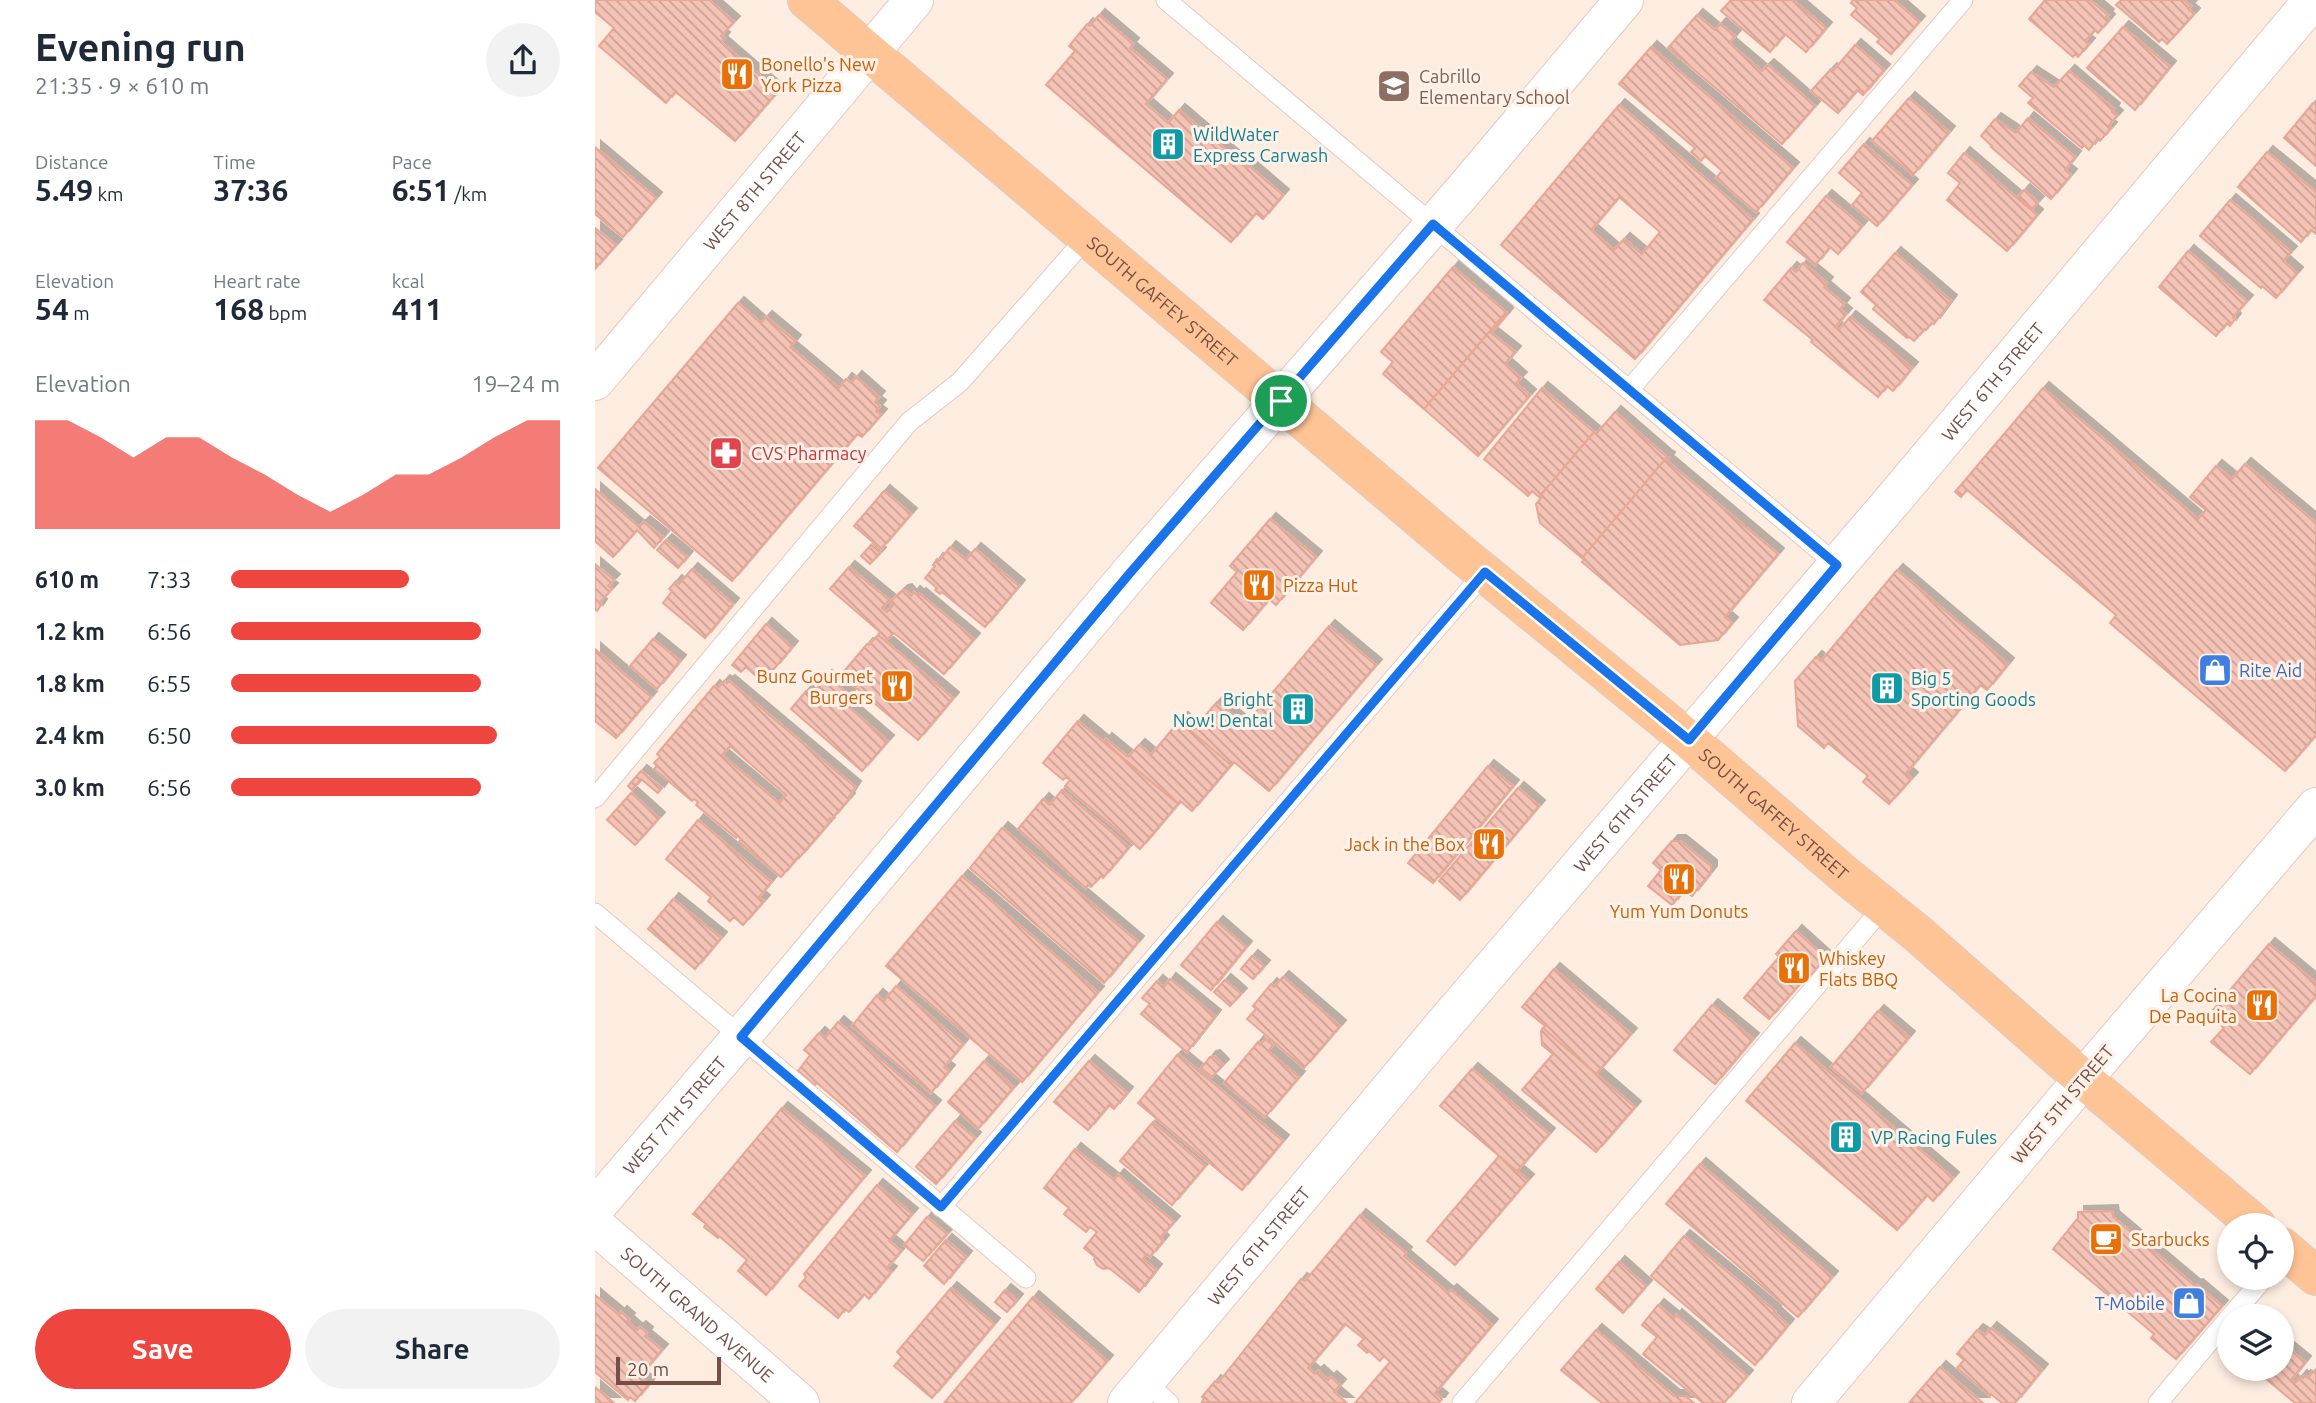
<!DOCTYPE html>
<meta charset="utf-8">
<style>
:root{--surface:#fff;--page:#f2f2f3;--text:#1f2937;--muted:#747a83;--accent:#ee453e}
body{margin:0;font-family:Ubuntu,sans-serif;background:var(--page);color:var(--text);height:100vh;display:flex;flex-direction:column;font-size:26px;white-space:nowrap}
*{box-sizing:border-box;margin:0}
p{font-size:23px;color:var(--muted)}
.icon{flex:none;width:38px;height:38px;fill:none;stroke:currentColor;stroke-width:2;stroke-linecap:round;stroke-linejoin:round}
.map{position:relative;flex:1;overflow:hidden}
.drawer{display:flex;flex-direction:column;background:var(--surface);width:595px}
.drawer>*{flex:none}
.buttons{position:absolute;left:1622px;top:1213px;display:grid;gap:14px}
.buttons a{display:grid;place-items:center;width:77px;height:77px;border-radius:50%;background:var(--surface);box-shadow:0 4px 10px #0003;font-size:35px}
.scale{position:absolute;left:21px;bottom:18px;width:105px;box-sizing:border-box;padding-left:7px;border:4px solid #754e46;border-top:0;font-size:19px;line-height:24px;white-space:nowrap;color:#754e46;-webkit-text-stroke:5px #fff1e7;paint-order:stroke}
.pin{position:absolute;display:grid;place-items:center;width:60px;height:60px;color:#fff;margin:-30px;border:4px solid #fff;border-radius:50%;box-shadow:0 2px 7px #0007}
.round{display:grid;place-items:center;flex:none;width:74px;height:74px;border-radius:37px;background:var(--page)}
.head{display:flex;align-items:center;justify-content:space-between;height:119px;padding:0 35px}
h1{font-size:38px;font-weight:700;line-height:52px}
.metrics{display:grid;grid-template-columns:repeat(3,1fr);gap:10px;height:119px;padding:7px 35px}
.metrics div{display:grid;align-content:center}
.metrics b{font-size:30px;font-weight:700}
.metrics small{font-size:19px;font-weight:400}
.metrics p{font-size:19px}
.chart{height:196px;padding:14px 35px}
.chart p{display:flex;justify-content:space-between}
.chart svg{width:100%;height:126px;margin-top:7px;fill:var(--accent);opacity:.7}
.cta{display:flex;gap:14px;margin-top:auto;padding:14px 35px}
.cta a{flex:1;height:80px;border-radius:42px;background:var(--accent);color:#fff;font-size:28px;font-weight:700;line-height:80px;text-align:center}
.cta a+a{background:var(--page);color:var(--text)}
ul{padding:0 35px;list-style:none;font-size:23px}
li{display:grid;grid-template-columns:112px 84px 1fr;align-items:center;height:52px}
li i{height:18px;border-radius:9px;background:var(--accent)}
main{display:flex;flex:1;min-height:0}
.map>svg:first-child{display:block}
</style>
<main>
<section class="drawer">
<div class="head"><div><h1>Evening run</h1><p>21:35 · 9 × 610 m</p></div><a class="round"><svg class="icon" aria-label="share" viewBox="0 0 24 24"><path d="M12 15V3M7 8l5-5 5 5M5 13v7h14v-7"/></svg></a></div>
<div class="metrics">
<div><p>Distance</p><b>5.49<small> km</small></b></div>
<div><p>Time</p><b>37:36</b></div>
<div><p>Pace</p><b>6:51<small> /km</small></b></div>
</div>
<div class="metrics">
<div><p>Elevation</p><b>54<small> m</small></b></div>
<div><p>Heart rate</p><b>168<small> bpm</small></b></div>
<div><p>kcal</p><b>411</b></div>
</div>
<div class="chart"><p><span>Elevation</span>19–24 m</p>
<svg viewBox="0 0 160 44" preserveAspectRatio="none"><path d="M0 44V6L10 6L20 12L30 19L40 12L50 12L60 19L70 25L80 32L90 38L100 32L110 25L120 25L130 19L140 12L150 6L160 6V44z"/></svg>
</div>
<ul>
<li><b>610 m</b>7:33<i style="width:54%"></i></li>
<li><b>1.2 km</b>6:56<i style="width:76%"></i></li>
<li><b>1.8 km</b>6:55<i style="width:76%"></i></li>
<li><b>2.4 km</b>6:50<i style="width:81%"></i></li>
<li><b>3.0 km</b>6:56<i style="width:76%"></i></li>
</ul>
<div class="cta"><a>Save</a><a>Share</a></div>
</section>
<div class="map">
<svg width="1721" height="1403" viewBox="0 0 1721 1403">
<defs>
<pattern id="building-back-hatch" width="6" height="6" patternUnits="userSpaceOnUse" patternTransform="scale(1.75)"><rect width="6" height="6" fill="#f4c3b6"/><path d="M-1 5l2 2M0 0l6 6M5-1l2 2" fill="none" stroke="#caa196"/></pattern>
<filter id="shadow"><feDropShadow dx="6" dy="-6" stdDeviation="0" flood-color="#0004"/></filter>
</defs>
<rect width="100%" height="100%" fill="#fdece0"/>
<path fill="url(#building-back-hatch)" stroke="#e8a695" stroke-width="2" fill-rule="evenodd" filter="url(#shadow)" d="M0,0h114l25,22 -13,14 3,2 -3,4 57,49 -43,50 -58,-48h-3l-8,10 -67,-57 15,-18 -19,-16z
M1136,0h62l33,28 -20,24 -21,-18 -15,18 -49,-41z
M1258,0h41l25,22 -28,32 -14,-12 3,-3 -29,-24 6,-7 -6,-5z
M1450,0h45l18,15 -2,2 3,3 -11,13 -3,-3 -10,11 4,3 -11,13 -3,-3 -2,3 -44,-38z
M1526,0h63l7,6 -3,3 6,5 -27,30 -5,-5 -3,3 -43,-37z
M504,15l34,29 -3,4 37,31 -21,25 22,19 11,-13 68,58 2,-2 34,29 -20,24 -7,-6 -25,29 -185,-157 29,-34 -6,-5 18,-22 3,2z
M1102,15l18,15 5,-6 15,12 -6,7 33,28 6,-6 47,41 -33,38 -114,-96z
M1528,27l47,40 -35,43 -48,-42z
M1260,45l29,25 -21,25 -6,-5 -19,23 -27,-22 20,-22 2,2z
M1056,47l142,121 -37,44 -40,-34 6,-7 -17,-15 -4,5 -10,-9 4,-4 -76,-64z
M1474,71l45,38 -2,3 5,4 -9,10 3,2 -11,13 -3,-2 -8,11 -5,-5 -2,3 -54,-45 5,-5 -14,-12 12,-14 23,15z
M1314,98l40,34 -36,43 -41,-34z
M1718,103l3,2v61l-32,-28z
M1024,105l134,114 -118,140 -134,-114zM1024,197l41,35 -18,22 -18,-15 -10,11 -23,-20z
M1433,118l47,39 -10,13 6,5 -20,24 -60,-52 1,-1 -11,-10 14,-17 21,14z
M1269,144l48,41 -35,41 -25,-21 10,-12 -23,-20z
M0,147l61,51 -33,39 -28,-23z
M1672,152l49,40v42l-5,-4 -10,12 -63,-55z
M1369,153l73,62 -30,36 -60,-51 13,-17 -12,-10z
M1429,190l14,12 -6,7 -14,-12z
M1231,196l36,30 -24,28 -8,-7 -15,18 -28,-23z
M1635,200l61,52 -8,9 14,12 -21,25 -14,-12 -1,2 -61,-52z
M0,228l21,17 -21,24z
M1593,251l59,50 -14,16 2,2 -5,7 -3,-3 -11,13 -57,-49z
M1300,253l56,48 -17,23 -2,-1 -6,7 -1,-1 -11,12 -5,-4 -2,1 -34,-29 3,-4 -15,-13z
M1208,263l24,20 -3,4 20,17 -4,5 6,5 -11,13 4,3 11,-13 62,51 -19,23 -6,-5 -9,11 -67,-55 2,-2 -49,-40 27,-32 5,4z
M858,267l53,45 -82,97 -41,-35 10,-12 -12,-10z
M143,303l23,20 5,-6 29,24 -5,6 49,41 7,-9 5,4 5,-6 23,20 -4,5 5,4 -4,5 5,4 -19,22 -5,-3 -125,147 -134,-113z
M911,312l1,2 -16,19 24,19 -10,12 16,14 -5,5 14,12 -52,61 -54,-47z
M947,388l52,44 -55,65 -7,-6 -4,5 -44,-37z
M1448,388l155,131 8,-9 -16,-13 26,-31 16,13 13,-15 71,59v212l-31,36 -175,-148 6,-8 -149,-125 -6,7 -6,-5z
M1020,412l52,45 -85,101 -42,-35 -4,-19 5,-6 -2,-1 55,-65 2,2z
M1072,457l2,1 -2,3 111,93 -53,63 7,6 -14,17 -38,5 -98,-83 2,-2 -2,-2z
M0,489l44,38 5,-5 19,15 -9,11 -17,-18 -24,27 -18,-16z
M289,491l27,23 -30,35 -27,-23z
M675,519l46,38 -40,48 -7,-6 -26,31 -32,-27 26,-31 -7,-6z
M71,540l21,17 -9,11 -21,-18z
M276,545l9,8 -10,11 -9,-8z
M355,547l16,13 9,-11 44,37 -34,41 -43,-35 -2,2 -5,-4 2,-2 -12,-10 10,-12 -2,-1 4,-6 2,2z
M0,564l19,16 -6,6 4,3 -13,14 2,2 -4,6 -2,-2z
M254,567l40,33 -7,8 5,4 6,-7 -3,-3 12,-11 4,-1 5,6 3,-4 5,4 1,-2 54,45 -30,35 -45,-37 -6,-4 -7,8 -8,-6 2,-3 -50,-43z
M97,569l41,35 -28,34 -42,-35 9,-12 -3,-2 7,-8 3,3z
M1302,570l111,94 -21,26 -7,-5 -74,88 6,5 -23,26 -26,-22 5,-6 -40,-33 -4,5 -26,-22 -3,-45 21,-24 5,4z
M171,624l26,23 -18,22h-6l-6,7 -5,1 -11,-10 -5,5 -9,-7z
M734,626l47,39 -107,126 -35,-29 -3,3 -52,-44 3,-3 12,11 23,-27 28,23z
M283,635l75,63 -35,42 -77,-65 26,-31 2,1z
M58,639l27,22 -23,28 -27,-23z
M0,649l56,48 -35,41 -21,-17z
M231,676l24,19 -7,7 45,39 -26,30 -71,-62 15,-18 5,5z
M129,681l3,2 2,-2 126,106 -7,11 1,1 -17,20 -2,-1 -3,3 2,2 -30,35 -1,-1 -17,20 -42,-35 2,-3 -4,-3 -1,2 -40,-33 2,-3 -4,-3 -2,2 -38,-32 3,-3 -3,-3 6,-6 -3,-3 57,-68 3,3zM135,746l56,49 -7,8 -57,-48z
M483,721l100,83 -38,45 -75,-63 5,-6 -4,-3 -3,3 -20,-17z
M584,721l52,44 -39,46 -12,-10 -2,3 -74,-62 2,-3 22,18 11,-12 12,10z
M893,766l25,20 -80,97 -25,-20z
M46,771l21,17 -4,5 -17,-14 -9,11 -4,-4z
M923,788l21,18 -79,94 -21,-19z
M467,790l67,57 -26,31 -2,-2 -10,11 -3,-2 -2,3 -68,-59 25,-30 7,6z
M36,793l28,25 -24,27 -28,-25z
M103,820l73,62 -12,15 5,4 -21,24 -9,-8 -4,4 -22,-20 3,-4 -45,-38z
M407,828l136,114 -34,41 -134,-115z
M1077,841h8l31,25v6l-19,24 -8,-6 -12,15 -24,-19 13,-16 -8,-7z
M367,876l136,116 -76,90 -136,-116z
M78,899l48,39 -26,31 -47,-40z
M622,922l29,25 -35,43 -30,-25z
M1201,931l30,27 -19,22 -2,-2 -36,41 -25,-21 35,-41 -3,-3z
M1674,944l47,39v13l-66,78 -39,-32 13,-14 -15,-13z
M657,956l12,10 -11,13 -12,-10z
M959,969l77,65 -35,40 -53,-46 2,-2 -23,-19z
M688,977l57,49 -36,42 -57,-49 9,-10 -3,-3 18,-22 3,3z
M575,979l45,37 -28,36 -46,-38 9,-10 -8,-6 15,-17 7,6z
M630,980l16,14 -11,12 -16,-14z
M301,986l67,58 -19,23 5,4 -18,22 -79,-67 25,-31 7,6z
M1117,1005l41,34 -38,45 -41,-34z
M1283,1011l31,26 -47,56 -31,-26z
M243,1022l97,84 -38,46 -80,-69 -2,2 -17,-14 12,-16 -6,-5 15,-17 6,5z
M948,1028l92,79 -39,45 -74,-62 31,-36 -11,-9 -1,-14z
M670,1039l8,6 -5,6 31,26 -34,40 -41,-34 34,-41 2,3z
M1200,1043l158,135 -20,23 -6,-6 -30,35 -151,-129z
M583,1054l105,87 -41,49 -104,-87z
M619,1056l9,9 -11,12 -11,-9 9,-11z
M389,1061l30,26 -36,42 -30,-27z
M494,1061l38,32 -13,16 -5,-4 -21,25 -34,-28z
M877,1069l77,65 -32,37 -77,-65z
M187,1108l83,68 -99,119 -28,-24 9,-11 -28,-24 -1,2 -14,-11 2,-3 -13,-10z
M360,1121l20,17 -39,46 -20,-17z
M558,1122l52,44 -33,39 -52,-44z
M480,1149l39,31 4,-5 56,47 -14,16 3,3 -13,16 -3,-3 -4,5 13,11 -17,22 -30,-24 -6,1 -6,-4 -3,-6 1,-2 -11,-9 13,-16 -7,-5 -4,5 -22,-18 5,-6 -25,-20z
M904,1156l29,24 -73,85 -28,-24z
M1105,1164l132,113 -34,40 -132,-113z
M282,1185l35,29 -23,27 12,10 -15,18 5,3 -22,27 -5,-5 -15,18 -4,-3 -7,9 -39,-32 7,-9 -2,-3z
M1517,1211l1,6 82,69 2,-1 25,21 -46,53 -25,-21 3,-4 -101,-85 25,-31v-6z
M765,1215l46,38 -2,3 44,37 3,-3 41,35 -57,68 7,6 -3,4h-84l35,-41 -6,-6 -4,5 -11,-10 -2,2 -9,-8 6,-6 -19,-15 -37,44 7,6 3,-3 10,9 3,-3 9,8 -6,7 13,11 -145,-1 2,-3 -2,-2 13,-16 3,2 83,-104 4,2z
M332,1217l20,17 -24,27 -19,-16z
M1089,1236l91,75 -1,1 14,13 -33,40 -104,-89z
M351,1240l20,17 -22,27 -20,-18z
M1024,1262l27,24 -23,27 -27,-24z
M356,1288l43,36 -62,74 -38,-32 8,-9 -5,-5z
M410,1290l12,10 -10,12 -12,-10z
M0,1295l24,20 2,-3 8,7 -2,2 10,9 3,-3 7,6 -2,3 17,14 -22,26 9,8 -14,17 -5,-4 -2,3 -33,-28z
M438,1297l74,64 -36,42h-127z
M1063,1305l16,13 2,-3 71,61 -23,27h-21l-60,-49 14,-17 -15,-12z
M1396,1328l51,42 -27,33h-13l-11,-9 -1,2 -33,-28 7,-8 -7,-6 20,-24 8,5z
M1001,1330l78,66h11l9,7h-92l-41,-33z
M1687,1343l23,19 -14,18 4,3 6,-7 2,2 2,-2 3,2 5,-7 3,3v29h-21l-42,-35h29z
M1345,1367l43,36h-74z
M0,1387l19,16h-19z"/>
<g fill="none" stroke-linecap="round" stroke-linejoin="round">
<g stroke="#e4c9be" stroke-width="21">
<path id="service" d="M571,0l671,565
M1034,390l334,-390
M0,798l314,-376 51,-40 127,-145
M0,913l431,365
M346,1207l544,-635
M1636,1316l33,-38
M550,1382l24,21
M867,1403l423,-498
M1563,1403l71,-85"/>
</g>
<g stroke="#e4c9be" stroke-width="40">
<g id="minor">
<path id="s1" d="M0,381l319,-381"/>
<path d="M1488,1079l233,-272"/>
<path id="s2" d="M0,1225l205,178"/>
</g>
</g>
<g stroke="#e4c9be" stroke-width="40">
<g id="tertiary">
<path id="s3" d="M0,1208l146,-171 389,-464 334,-383 160,-190"/>
<path id="s4" d="M532,1403l315,-376 451,-527 420,-500"/>
<path d="M1216,1403l272,-324"/>
</g>
</g>
<g stroke="#d8cdcb" stroke-width="40">
<g id="primary">
<path id="s5" d="M212,0l653,553 229,187 156,135 73,59 165,145 173,146"/>
<path d="M1687,1247l34,29"/>
</g>
</g>
<use href="#service" stroke="#fff" stroke-width="19"/>
<use href="#minor" stroke="#fff" stroke-width="38"/>
<use href="#tertiary" stroke="#fff" stroke-width="38"/>
<use href="#primary" stroke="#ffc495" stroke-width="38"/>
</g>
<g fill="none" stroke-linecap="round" stroke-linejoin="round">
<g stroke="#fff" stroke-width="14">
<path id="route" d="M838,224l404,341 -148,175 -204,-168 -544,635 -200,-170 389,-464z"/>
</g>
<use href="#route" stroke="#1a73e8" stroke-width="9"/>
</g>
<defs>
<g id="restaurant-square" transform="scale(1.75)"><rect x="-9" y="-9" width="18" height="18" rx="4" fill="#e8710a" stroke="#fff1e7"/><path d="M-5-6h1v4h1v-4h1v4h1v-4h1v5L-1.5 .5V6h-2V.5L-5-1ZM5-6V6H3V1.5H1.5Q1.5-4 5-6Z" fill="#fff"/></g>
<g id="school-square" transform="scale(1.75)"><rect x="-9" y="-9" width="18" height="18" rx="4" fill="#8d6e63" stroke="#fff1e7"/><path d="M0-5L7-2L0 1L-7-2ZM-4 1L0 2.5L4 1V4Q0 6-4 4Z" fill="#fff"/></g>
<g id="building-square" transform="scale(1.75)"><rect x="-9" y="-9" width="18" height="18" rx="4" fill="#0f9aa8" stroke="#fff1e7"/><path d="M-4-6H4V6H1V3H-1V6H-4ZM-2.5-4.3h1.7v1.8h-1.7ZM.8-4.3h1.7v1.8H.8ZM-2.5-1h1.7V.8h-1.7ZM.8-1h1.7V.8H.8Z" fill="#fff"/></g>
<g id="pharmacy-square" transform="scale(1.75)"><rect x="-9" y="-9" width="18" height="18" rx="4" fill="#e0444e" stroke="#fff1e7"/><path d="M-2-6h4v4h4v4h-4v4h-4v-4h-4v-4h4Z" fill="#fff"/></g>
<g id="shop-square" transform="scale(1.75)"><rect x="-9" y="-9" width="18" height="18" rx="4" fill="#3f7fe0" stroke="#fff1e7"/><path d="M-5-2.5h2.3a2.7 3.5 0 0 1 5.4 0H5L5.5 6h-11ZM-1.5-2.5h3a1.5 2.3 0 0 0-3 0Z" fill="#fff"/></g>
<g id="cafe-square" transform="scale(1.75)"><rect x="-9" y="-9" width="18" height="18" rx="4" fill="#e8710a" stroke="#fff1e7"/><path d="M-5.5-4.5H6V0H3Q3 3.5 0 3.5H-2.5Q-5.5 3.5-5.5 0ZM3-3.2v2h1.7v-2ZM-6 4.5H4V6H-6Z" fill="#fff"/></g>
</defs>
<g fill-rule="evenodd">
<use href="#restaurant-square" x="142" y="74"/>
<use href="#school-square" x="799" y="86"/>
<use href="#building-square" x="573" y="144"/>
<use href="#pharmacy-square" x="131" y="453"/>
<use href="#restaurant-square" x="664" y="585"/>
<use href="#shop-square" x="1620" y="670"/>
<use href="#restaurant-square" x="302" y="686"/>
<use href="#building-square" x="1292" y="688"/>
<use href="#building-square" x="703" y="709"/>
<use href="#restaurant-square" x="894" y="844"/>
<use href="#restaurant-square" x="1084" y="879"/>
<use href="#restaurant-square" x="1199" y="968"/>
<use href="#restaurant-square" x="1667" y="1005"/>
<use href="#building-square" x="1251" y="1137"/>
<use href="#cafe-square" x="1511" y="1239"/>
<use href="#shop-square" x="1594" y="1303"/>
</g>
<g text-anchor="middle" dominant-baseline="central" stroke-width="6" stroke-linejoin="round" paint-order="stroke">
<g font-size="18" fill="#c56008" stroke="#fff1e7" text-anchor="start">
<text x="166" y="64">Bonello's New<tspan x="166" dy="21">York Pizza</tspan></text>
<text x="688" y="585">Pizza Hut</text>
<text x="278" y="676" text-anchor="end">Bunz Gourmet<tspan x="278" dy="21">Burgers</tspan></text>
<text x="870" y="844" text-anchor="end">Jack in the Box</text>
<text x="1084" y="911" text-anchor="middle">Yum Yum Donuts</text>
<text x="1224" y="958">Whiskey<tspan x="1224" dy="21">Flats BBQ</tspan></text>
<text x="1642" y="995" text-anchor="end">La Cocina<tspan x="1642" dy="21">De Paquita</tspan></text>
<text x="1536" y="1239">Starbucks</text>
</g>
<g font-size="18" fill="#785e54" stroke="#fff1e7" text-anchor="start">
<text x="824" y="76">Cabrillo<tspan x="824" dy="21">Elementary School</tspan></text>
</g>
<g font-size="18" fill="#0d838f" stroke="#fff1e7" text-anchor="start">
<text x="598" y="134">WildWater<tspan x="598" dy="21">Express Carwash</tspan></text>
<text x="1316" y="678">Big 5<tspan x="1316" dy="21">Sporting Goods</tspan></text>
<text x="678" y="699" text-anchor="end">Bright<tspan x="678" dy="21">Now! Dental</tspan></text>
<text x="1276" y="1137">VP Racing Fules</text>
</g>
<g font-size="18" fill="#754e46" stroke="#fff1e7">
<text stroke="none"><textPath href="#s1" startOffset="248">WEST 8TH STREET</textPath></text>
<text stroke="none"><textPath href="#s5" startOffset="466">SOUTH GAFFEY STREET</textPath></text>
<text stroke="none"><textPath href="#s4" startOffset="1339">WEST 6TH STREET</textPath></text>
<text stroke="none"><textPath href="#s5" startOffset="1264">SOUTH GAFFEY STREET</textPath></text>
<text stroke="none"><textPath href="#s4" startOffset="772">WEST 6TH STREET</textPath></text>
<text transform="translate(1467 1104) rotate(-50)">WEST 5TH STREET</text>
<text stroke="none"><textPath href="#s3" startOffset="122">WEST 7TH STREET</textPath></text>
<text stroke="none"><textPath href="#s4" startOffset="205">WEST 6TH STREET</textPath></text>
<text stroke="none"><textPath href="#s2" startOffset="136">SOUTH GRAND AVENUE</textPath></text>
</g>
<g font-size="18" fill="#be3a42" stroke="#fff1e7" text-anchor="start">
<text x="156" y="453">CVS Pharmacy</text>
</g>
<g font-size="18" fill="#366cbe" stroke="#fff1e7" text-anchor="start">
<text x="1644" y="670">Rite Aid</text>
<text x="1570" y="1303" text-anchor="end">T-Mobile</text>
</g>
</g>
</svg>
<div class="buttons">
<a><svg class="icon" aria-label="locate" viewBox="0 0 24 24"><circle cx="12" cy="12" r="6"/><path d="M12 2v4M12 18v4M2 12h4M18 12h4"/></svg></a>
<a><svg class="icon" aria-label="layers" viewBox="0 0 24 24"><path d="M12 4l9 5-9 5-9-5zM3 14l9 5 9-5"/></svg></a>
</div>
<div class="scale">20 m</div>
<div class="pin" style="left:686px;top:401px;background:#1e9e55"><svg class="icon" aria-label="arrive" viewBox="0 0 24 24"><path d="M6 21V4h12l-3 4 3 4H6"/></svg></div>
</div>
</main>
